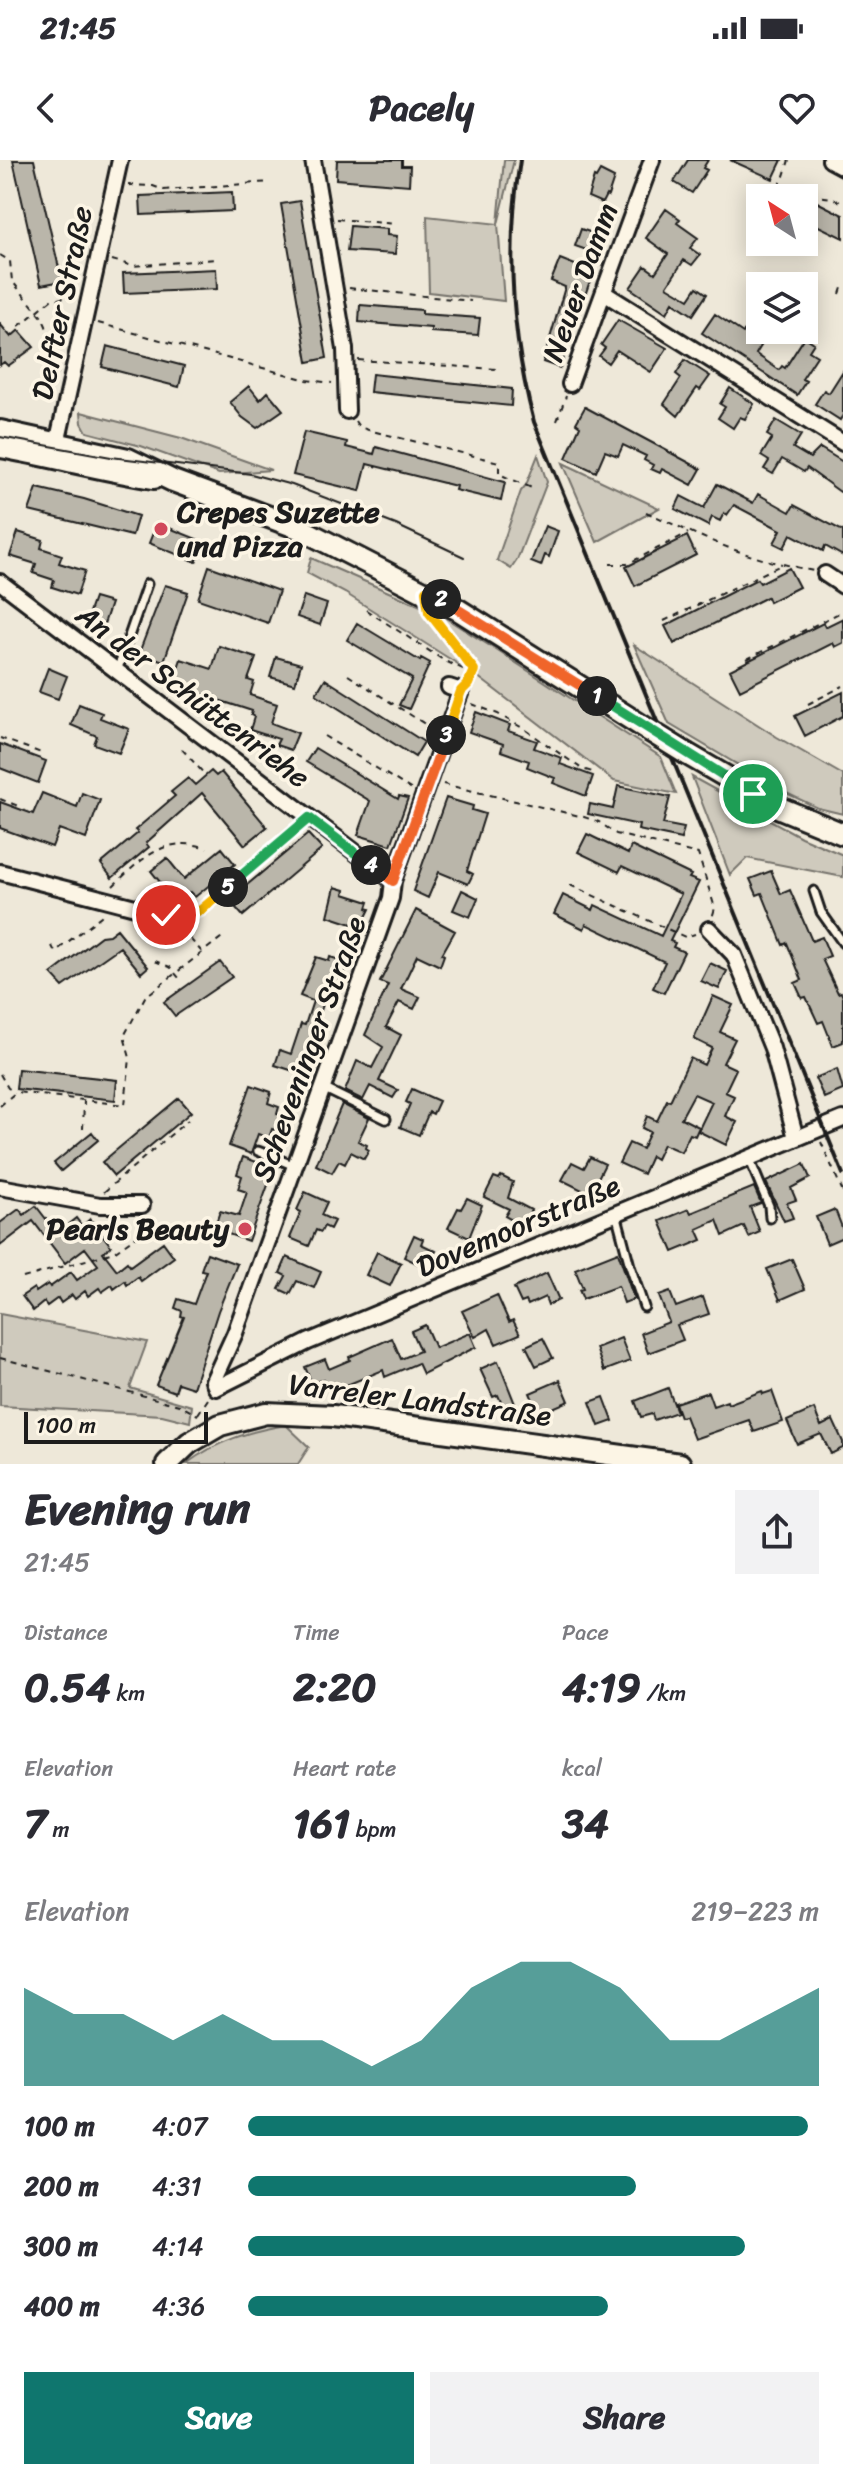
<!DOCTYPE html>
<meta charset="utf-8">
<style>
:root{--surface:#fff;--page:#f2f2f3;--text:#2b2b33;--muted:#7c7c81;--accent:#0f766e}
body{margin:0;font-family:Sriracha,sans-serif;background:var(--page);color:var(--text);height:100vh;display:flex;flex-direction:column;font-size:30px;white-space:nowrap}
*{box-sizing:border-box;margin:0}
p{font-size:26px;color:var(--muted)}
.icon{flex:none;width:44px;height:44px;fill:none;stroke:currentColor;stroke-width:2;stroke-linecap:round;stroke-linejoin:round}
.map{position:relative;height:1304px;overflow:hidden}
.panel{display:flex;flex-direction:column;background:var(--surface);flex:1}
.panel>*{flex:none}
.needle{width:52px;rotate:324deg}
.buttons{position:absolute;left:746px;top:24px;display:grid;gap:16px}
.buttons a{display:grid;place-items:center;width:72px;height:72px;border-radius:0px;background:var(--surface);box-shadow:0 4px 20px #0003;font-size:40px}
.scale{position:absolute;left:24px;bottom:20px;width:184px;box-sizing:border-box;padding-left:8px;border:4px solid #1c1c1c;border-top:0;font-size:22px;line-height:28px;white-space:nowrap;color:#1c1c1c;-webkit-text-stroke:6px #fcf5e5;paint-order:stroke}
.pin{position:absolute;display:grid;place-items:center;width:68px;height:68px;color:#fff;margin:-34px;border:4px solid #fff;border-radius:50%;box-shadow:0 2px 8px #0007}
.km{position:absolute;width:40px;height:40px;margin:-20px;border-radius:50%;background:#222;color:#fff;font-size:22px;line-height:40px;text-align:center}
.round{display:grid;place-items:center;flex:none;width:84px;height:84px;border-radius:0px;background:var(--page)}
.summary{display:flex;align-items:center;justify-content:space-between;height:136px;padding:0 24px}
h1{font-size:44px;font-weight:700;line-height:60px}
.stats{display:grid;grid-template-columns:repeat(3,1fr);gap:12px;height:136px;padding:8px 24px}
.stats div{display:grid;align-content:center}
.stats b{font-size:40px;font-weight:700}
.stats small{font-size:22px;font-weight:400}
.stats p{font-size:22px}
.chart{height:224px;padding:16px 24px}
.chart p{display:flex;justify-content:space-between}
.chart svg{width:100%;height:144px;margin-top:8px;fill:var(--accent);opacity:.7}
.primary-button{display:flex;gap:16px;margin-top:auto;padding:16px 24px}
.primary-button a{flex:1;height:92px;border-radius:0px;background:var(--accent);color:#fff;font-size:32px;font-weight:700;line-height:92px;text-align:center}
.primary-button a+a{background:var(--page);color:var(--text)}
ul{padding:0 24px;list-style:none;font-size:26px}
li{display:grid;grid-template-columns:128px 96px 1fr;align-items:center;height:60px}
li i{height:20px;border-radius:10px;background:var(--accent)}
.status{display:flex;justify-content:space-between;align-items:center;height:56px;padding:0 40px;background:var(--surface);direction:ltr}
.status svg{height:22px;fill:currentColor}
header{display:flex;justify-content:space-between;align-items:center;height:104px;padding:0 24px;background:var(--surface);font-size:36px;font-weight:700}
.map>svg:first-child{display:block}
</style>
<div class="status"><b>21:45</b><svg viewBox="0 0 49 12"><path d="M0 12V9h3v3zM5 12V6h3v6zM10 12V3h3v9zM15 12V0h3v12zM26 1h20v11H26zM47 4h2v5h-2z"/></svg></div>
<header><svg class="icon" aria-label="back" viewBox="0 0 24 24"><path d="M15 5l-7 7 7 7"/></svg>Pacely<svg class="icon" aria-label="heart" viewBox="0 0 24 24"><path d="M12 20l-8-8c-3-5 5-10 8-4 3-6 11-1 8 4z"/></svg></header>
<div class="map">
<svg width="843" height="1304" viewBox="0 0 843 1304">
<rect width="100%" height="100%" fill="#eee8d9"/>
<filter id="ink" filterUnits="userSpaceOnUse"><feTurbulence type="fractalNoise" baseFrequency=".0125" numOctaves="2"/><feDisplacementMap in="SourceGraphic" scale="16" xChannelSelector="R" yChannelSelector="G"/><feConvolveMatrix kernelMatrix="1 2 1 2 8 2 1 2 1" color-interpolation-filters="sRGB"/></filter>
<g filter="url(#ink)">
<path fill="#cfcabd" stroke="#76736c" stroke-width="2" d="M504,0h10l-16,64 6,77 -75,-9 -2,-76 71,8z
M81,252l100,26 90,32 -52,4 -78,-28 -54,-14 -5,-9z
M538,295l9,27 -30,78 -6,9 -14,-9 24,-69 5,-6z
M563,303l96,45 -62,34z
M311,398l128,56 51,32 171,111 15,37 -62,-13 -137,-105 -132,-83 -38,-20z
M634,485l143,92 66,38v39l-25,-6 -36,-17 -113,-67z
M692,617l109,60 42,18v22l-96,-19 -17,17z
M0,1154l147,28 -17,46 62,18 -2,16 -28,-7 -162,-9z
M286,1265l23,22 -11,17h-112c31,-23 63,-33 100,-39z"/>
<path fill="#bab6aa" stroke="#1c1c1c" stroke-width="2" d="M13,0h21l28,121 -21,4z
M337,0h65v6h8l-1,19 -73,-6z
M688,0h20l-5,8 4,2 -15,23 -18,-11z
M730,0h52l-9,19z
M600,11l14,7 -6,18 -2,-1 -4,8 -14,-6 6,-20 2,1z
M232,32l1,19 -92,4 -1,-19z
M300,41l27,157 -19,4 -27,-158z
M815,41l28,14v23l-37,-18z
M666,49l14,10 -3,4 21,15 -8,10 10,7 -8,10 -8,-5 -17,26 22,13 8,-12 10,7 -14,21 -20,-13 -6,11 -37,-25 15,-22 10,7 13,-19 -22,-16z
M350,66l37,3v6l10,1 -2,18 -48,-3z
M581,69l20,7 -6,17 -20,-7z
M560,99l33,13 -33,96 -17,-6 22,-75 -14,-6z
M216,109l1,20 -93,4 -1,-20z
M360,145l62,5v4l58,4 -2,17 -47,-3v-4l-72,-6z
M715,154l28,19 3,-4 18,12 -8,13 23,16 3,-4 3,2 20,-31 9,6 -5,8 8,5 -15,23 4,2 -9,14 -95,-62z
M618,160l49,28 -16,24 -34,-22 -9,13 -9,-7 6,-8 -4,-3z
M0,164l11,13 8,-7 15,17 -26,19 -4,-4 -4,3z
M107,186l77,20 -5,21 -77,-20z
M685,200l25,16 -10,14 -3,-2 -19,28 -14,-12 17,-26 -5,-4z
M843,211v44l-3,5 -25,-16 9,-14 5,3z
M372,214l140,15 -1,17 -141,-14z
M249,226l11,14 8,-8 15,18 -26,18 -15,-11 -12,-15z
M730,228l24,16 -9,15 -5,-2 -7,11 -15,-10 7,-11 -5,-3z
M585,247l116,62 -9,16 -30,-16 -2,4 -9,-4 2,-4 -9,-5 2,-4 -23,-11 -5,11 -13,-5 -9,21 -30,-14 14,-32 -4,-3z
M776,260l25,15 -8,13 17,10 10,-10 23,14v29l-3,1 -33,-24 -3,4 -22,-13 -9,15 -9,-5 5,-8 -8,-5 11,-18 -5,-3z
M304,272l43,10 -1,5 28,7 2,-7 129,35 -4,19 -46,-11 1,-4 -89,-22 -7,27 -67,-16z
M717,324l36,19 5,-9 32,18 4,-7 49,26v25l-18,-10 -2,5 -32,-17 -7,14 -10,-5 7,-13 -47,-25 -7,10 -3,-2 -4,8 -8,-4 -4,9 -33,-17 6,-13 23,12z
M37,328l47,11 54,17 -6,20 -103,-25z
M157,363l47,19 -8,20 -47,-19z
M545,366l13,5 -9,26 -4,-2 -4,11 -10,-4z
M18,372l25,8 -2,8 21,7 -3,8 26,8 -8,24 -25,-8 2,-7 -21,-7 3,-9 -26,-8z
M687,376l9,19 -61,31 -9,-19z
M209,406l70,25 -11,32 -70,-24z
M789,408l10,19 -30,15 -2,-5 -93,47 -9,-18 92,-47 3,4z
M165,425l23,7 -24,69 -25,-8z
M304,436l23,8 -7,21 -23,-8z
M94,438l17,5 -7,21 -17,-6z
M843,458v25l-8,4 -2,-4 -93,47 -10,-20 93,-47 2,4z
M357,463l63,38 1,-3 9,5 -21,46 -10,-4 13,-26 -65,-39z
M219,486l37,12 -8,22 6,2 -4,13 27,9 -6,19 27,10 -7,17 -15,-5 3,-6 -29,-9 4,-13 -3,-2 1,-4 -80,-26 9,-26 31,10z
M276,497l25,7 -6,20 -25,-7z
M48,508l19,8 -9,23 -19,-7z
M325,519l99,63 -9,15 -99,-63z
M843,532v24l-38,20 -10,-20z
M79,544l23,9 -2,5 29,11 -10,24 -25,-9 3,-8 -26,-11z
M476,552l34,13 -2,6 29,10 -3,7 28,10 -2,6 33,12 -7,20 -33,-13 2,-5 -28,-11 2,-6 -28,-10 2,-7 -34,-12z
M0,584l46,17 -8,22 -38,-15z
M315,588l83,51 1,-3 9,2 -17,47 -33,-10 12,-34 -64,-39z
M211,611l5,5 5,-4 46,55 -22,18 -43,-52 -56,50 3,4 -37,31 -11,-14 37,-31 -3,-3 40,-34 -4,-4 17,-14 7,7z
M618,626l52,11 -7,27 21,4 -3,11 -43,-9 1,-5 -51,-11 2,-10 23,5z
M42,633l35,14 5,-14 18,7 -14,39 -27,-10 -7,18 -52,-19v-26l33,12z
M446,638l27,8 -1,4 13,4 -18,57 6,3 -5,10 -29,-12 -11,26 -15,-7z
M308,674l14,15 -79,67 -14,-16z
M587,674l41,20 3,-8 60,29 -2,3 10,4 -29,59 5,2 -2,4 11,5 -20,41 -11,-5 12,-26 -79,-38 -2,5 -30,-15 9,-19 30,15 2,-5 66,31 20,-42 -59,-28 -3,6 -41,-20z
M222,688l13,16 -40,33 -5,-5 -7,6 -9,-11 -6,5 -17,-21 16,-13 17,21z
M771,711l10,23 9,-4 22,51 10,-4 8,19 -8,3 16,34 3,-1 2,5v45l-10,4 -10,-25 -5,2 -12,-26 -4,1 -7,-15 7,-3 -15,-37 -4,2 -21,-52 -5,2 -7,-16z
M335,727l10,3 -1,4 25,8 -2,6 3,1 -9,18 -33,-11z
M462,730l16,8 -8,19 -17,-7z
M416,750l39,21 -13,23 2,1 -4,11 -23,-11 -16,34 19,8 -6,12 -15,-7 -13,25 15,8 -22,46 19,9 -5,8 -23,-12 -7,14 -18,-9 12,-30 15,7 11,-21 -18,-12 23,-50 -8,-3z
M117,769l31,38 -7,6 -21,-26 -57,40 -12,-13 50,-38 8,-1z
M316,797l13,4 1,-4 10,3 -2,5 8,2 -6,17 -9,-3 -16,47 6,2 -15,45 -31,-10 5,-15 11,4 10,-30 4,1 8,-24 -13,-5z
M220,802l12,15 -57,39 -11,-14z
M710,803l17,8 -8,18 -18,-8z
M713,836l20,9 -13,27 15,7 -12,24 13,6 -11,23 9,4 -9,20 12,6 -11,23 -28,-14 14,-29 -18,-8 -13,24 18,9 -4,9 -5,-2 -9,18 -18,-8 -7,15 -5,-3 -8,18 -24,-11 10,-20 13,6 8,-17 -8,-4 5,-12 10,5 10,-21 3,1 20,-43 14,7 8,-17 -18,-9z
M18,909l99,11 -2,20 -99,-11z
M837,909l6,21 -19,8 -9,-20z
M251,925l20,7 -3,11 11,4 -2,7 15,5 -5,15 -15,-5 -3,9 -11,-4 -7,20 -22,-8z
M412,929l27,12 -6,13 -4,-2 -10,23 -19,-8 10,-23 -4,-2z
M179,938l12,14 -77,64 -12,-14z
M342,944l27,14 -11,23 9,4 -1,3 3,2 -5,9 -13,-7 -6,12 -6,-3 -7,12 -16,-8z
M92,972l6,8 -37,31 -7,-8z
M243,997l27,10 -1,3 4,1 -25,70 -34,-12 6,-18 19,5 8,-24 -9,-3 4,-13 -5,-2z
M590,997l15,7 -15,30 -28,-14 10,-18 12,6z
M804,1004l6,14 -19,10 5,12 -9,3 6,15 -9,3 -18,-39z
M501,1016l12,6 -5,16 23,12 -8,16 -18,-10 4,-7 -25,-12 10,-20 5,2z
M754,1027l7,16 -11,4 10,25 -11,5 -5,-11 -21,10 -6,-16 -20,9 5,11 -29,12 -13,-31 29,-12 2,4z
M305,1032l22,10 -6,13 13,6 -4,8 -6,-3 -3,6 -5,-2 -7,16 -19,-8 11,-26 -4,-2z
M467,1038l15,7 -13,33 -21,-10 10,-20 3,1z
M36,1046l21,27 19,-15 6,8 8,-7 21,27 -8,6 14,18 10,-8 3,4 33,-24 11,15 -33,24 -3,-4 -11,8 -2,-4 -11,8 -2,-4 -10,7 -3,-4 -11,8 -3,-5 -10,8 -3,-4 -11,8 -3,-5 -11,8 -3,-4 -11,9 -11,-15 12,-8 2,4 12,-8 2,3 21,-15 6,8 21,-15 -13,-17 -20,15 -32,-42 -33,25v-23l19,-14 5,6z
M833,1050l3,2 7,18v7l-16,7 -11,-27z
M414,1075l9,4 -2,5 15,7 -9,17 -23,-11z
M377,1092l24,11 -11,23 -24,-11z
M618,1092l16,47 -10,4 -6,-17 -35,13 -4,-9 4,-1 -8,-20z
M207,1093l30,11 -19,47 -25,77 -15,-5 -3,9 -19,-7 28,-68 -3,-1 1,-5 -7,-3 3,-9 16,5 12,-33 -5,-1z
M287,1097l34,15 -7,16 -17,-7 -7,13 -11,-5 7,-13 -6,-3z
M792,1099l13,30 -25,11 -13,-31z
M547,1113l12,27 -11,5 -3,-8 -17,8 -2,-4 -5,2 -7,-15z
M670,1132l6,15 27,-10 6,17 -32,11 6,15 -35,13 -7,-20 28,-11 -10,-26z
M497,1135l12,27 4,-2 7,14 -24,10 -7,-15 -14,8 -13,-26z
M425,1165l10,23 35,-15 6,14 -53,27 -5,-11 -33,14 -2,-7 -46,19 -1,-3 -8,4 -5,-11 -11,5 -7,-17 20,-8 4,10 21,-9 -1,-3 43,-19 9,21 19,-8 -9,-20z
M543,1178l10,20 -17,8 -10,-20z
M621,1178l9,23 -26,10 -8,-23z
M498,1201l21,53 -11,4 -10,-23 -5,2 -13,-28z
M560,1220l9,21 -30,13 -9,-21z
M668,1228l9,24 -23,8 -2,-6 -11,3 -6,-16z
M762,1231l1,3 9,-3 11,31 -29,10 -5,-12 -55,19 -9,-23 -5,1 -5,-14 33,-11 5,14 14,-5 1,3z
M604,1237l9,24 -14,5 -9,-24z
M814,1249l7,17 12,-6 10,22v6l-12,6 -10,-20 -24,10 -10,-23z"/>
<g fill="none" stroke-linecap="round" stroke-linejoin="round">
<g stroke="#1c1c1c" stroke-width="13">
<path id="lane" d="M117,511l30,-87
M814,731l7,21 22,31
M323,928l63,31
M258,991l37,15
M749,998l20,48 1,12
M616,1053l14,53 14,41"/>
</g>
<g stroke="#1c1c1c" stroke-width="20">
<path id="street" d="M313,0l32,189 2,62
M830,0l13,7
M604,133l239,150
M570,224l82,-224
M55,293l65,-293
M825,414l18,12
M0,422l393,299
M449,527l12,4 -3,8 -65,182 -2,17 -156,435 -22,48 3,7 92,-46 535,-223
M0,712l166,43 7,6
M709,769l25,26 38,93 24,90
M0,1027l100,18h42"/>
</g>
<g stroke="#1c1c1c" stroke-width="26">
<path id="secondary" d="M0,271l128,28 45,22 128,48 156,80 193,122
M0,287c52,9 102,23 154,31
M687,594l93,54 63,26
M167,1304l22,-21 31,-18 46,-12 67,3 347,48"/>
</g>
<path stroke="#1c1c1c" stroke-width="2" stroke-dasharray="6 6" stroke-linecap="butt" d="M128,25l25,1 11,4 106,-8
M775,31l57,7 11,5
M773,38l11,-22 5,-16
M337,59l59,5
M760,71v-1
M0,95l10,6 2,20 30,36 4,9 9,44 6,4
M112,100l21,6 84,-7
M349,128l122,13
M840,134l3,-9
M98,163l209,57 25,3
M19,166l32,-26 25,-4
M358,200l138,9
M355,261l4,6 13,4 127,31v12l33,14
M557,261l9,-25
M646,352c45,20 87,41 136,52
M610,404h17l61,-31
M366,450l79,51 27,12
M431,455l43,55 -4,11
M664,461l119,-57 30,7
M747,499l96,-48
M348,515l83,53
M472,544l26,10 28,16 56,39 14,4
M808,544l35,-18
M324,576l88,54
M0,578l44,16
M182,589l24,27
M443,624l141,33 15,5 17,12 82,20 17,54 -3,10
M0,639l21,8
M570,725l115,52 10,-3
M113,726c28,-27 53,-52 94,-38
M185,756l16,-6 98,-84
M182,770l20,22
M52,786l3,6 46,-36 3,-5
M155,801l15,6 9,11
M0,914l8,14 7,4
M0,946l16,-14 109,13 5,-47 -6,-22 21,-39 81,-63
M83,969l1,-28
M821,982l22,50
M104,1032l84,-72
M23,1118l91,-26 28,-20v-14
M0,1198l179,47 19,10
M198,1254l10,-15"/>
<use href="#lane" stroke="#fcf5e5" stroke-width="7"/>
<use href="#street" stroke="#fcf5e5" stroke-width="14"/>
<use href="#secondary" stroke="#fcf5e5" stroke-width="20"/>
<path stroke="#1c1c1c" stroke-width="2" d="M0,277l111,20 140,17 41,11 104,40 68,32"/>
<path stroke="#1c1c1c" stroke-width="4" d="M520,0c-14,89 -9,175 14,262l309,752"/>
<g stroke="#1c1c1c" stroke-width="26" stroke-linecap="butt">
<path id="secondary-bridge" d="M650,571l37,23"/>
</g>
<use href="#secondary-bridge" stroke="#fcf5e5" stroke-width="20"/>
</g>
</g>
<g fill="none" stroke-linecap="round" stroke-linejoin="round" filter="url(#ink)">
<g stroke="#fff" stroke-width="16">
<path id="split-1" d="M597,536l156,98"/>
</g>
<g stroke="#fff" stroke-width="16">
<path id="split-2" d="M441,439l156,97"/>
</g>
<g stroke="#fff" stroke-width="16">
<path id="split-3" d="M441,439l-15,-8 3,21 45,58 -6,14 -7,7 -15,44"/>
</g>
<g stroke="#fff" stroke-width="16">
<path id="split-4" d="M371,705l22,16 53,-146"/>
</g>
<g stroke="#fff" stroke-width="16">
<path id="split-5" d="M228,727l81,-69 62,47"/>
</g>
<g stroke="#fff" stroke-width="16">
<path id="split-6" d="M166,755l7,6 28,-11 27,-23"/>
</g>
<use href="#split-1" stroke="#22a559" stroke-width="10"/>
<use href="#split-2" stroke="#f0652b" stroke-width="10"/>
<use href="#split-3" stroke="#f5b400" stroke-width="10"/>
<use href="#split-4" stroke="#f0652b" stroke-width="10"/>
<use href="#split-5" stroke="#22a559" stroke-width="10"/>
<use href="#split-6" stroke="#f5b400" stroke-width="10"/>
</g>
<g fill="#d1495b" stroke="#fcf5e5" stroke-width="3">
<circle cx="161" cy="369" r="8"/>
<circle cx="245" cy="1069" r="8"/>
</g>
<g text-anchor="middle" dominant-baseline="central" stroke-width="7" stroke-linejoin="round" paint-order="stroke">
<g font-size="30" fill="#1c1c1c" stroke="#fcf5e5">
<text transform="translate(580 122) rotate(-70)">Neuer Damm</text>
<text transform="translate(62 143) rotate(-78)">Delfter Straße</text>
<text transform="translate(193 536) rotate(37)">An der Schüttenriehe</text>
<text transform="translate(309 889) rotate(-70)">Scheveninger Straße</text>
<text transform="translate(518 1066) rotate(-23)">Dovemoorstraße</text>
<text transform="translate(420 1240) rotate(7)">Varreler Landstraße</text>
</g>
<g font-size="30" font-weight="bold" fill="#1c1c1c" stroke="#fcf5e5" text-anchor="start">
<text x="177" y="352">Crepes Suzette<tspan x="177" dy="34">und Pizza</tspan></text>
<text x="229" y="1069" text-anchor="end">Pearls Beauty</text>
</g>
</g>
</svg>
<div class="buttons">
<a><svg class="needle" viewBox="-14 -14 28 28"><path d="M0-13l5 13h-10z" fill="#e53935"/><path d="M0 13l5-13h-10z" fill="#7c7c81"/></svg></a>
<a><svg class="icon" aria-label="layers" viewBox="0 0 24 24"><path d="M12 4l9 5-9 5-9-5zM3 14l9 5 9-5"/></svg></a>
</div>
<div class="scale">100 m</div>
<div class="pin" style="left:753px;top:634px;background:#1e9e55"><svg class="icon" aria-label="arrive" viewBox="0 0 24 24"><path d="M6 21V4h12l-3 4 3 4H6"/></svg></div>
<div class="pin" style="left:166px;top:755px;background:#d93025"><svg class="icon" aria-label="check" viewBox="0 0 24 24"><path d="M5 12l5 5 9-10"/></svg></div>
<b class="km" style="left:597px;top:536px">1</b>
<b class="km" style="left:441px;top:439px">2</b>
<b class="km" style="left:446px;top:575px">3</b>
<b class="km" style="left:371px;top:705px">4</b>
<b class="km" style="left:228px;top:727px">5</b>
</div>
<section class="panel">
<div class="summary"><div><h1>Evening run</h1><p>21:45</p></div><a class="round"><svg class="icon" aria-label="share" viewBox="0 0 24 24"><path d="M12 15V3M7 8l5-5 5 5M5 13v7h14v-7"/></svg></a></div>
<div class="stats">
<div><p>Distance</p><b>0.54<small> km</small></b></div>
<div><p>Time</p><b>2:20</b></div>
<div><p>Pace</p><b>4:19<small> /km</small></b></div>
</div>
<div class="stats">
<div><p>Elevation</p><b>7<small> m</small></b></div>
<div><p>Heart rate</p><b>161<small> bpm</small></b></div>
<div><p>kcal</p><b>34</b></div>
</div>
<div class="chart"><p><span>Elevation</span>219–223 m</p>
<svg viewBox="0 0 160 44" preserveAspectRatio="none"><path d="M0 44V14L10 22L20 22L30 30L40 22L50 30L60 30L70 38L80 30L90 14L100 6L110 6L120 14L130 30L140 30L150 22L160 14V44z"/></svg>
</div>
<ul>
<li><b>100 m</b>4:07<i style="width:98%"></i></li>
<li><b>200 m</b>4:31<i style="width:68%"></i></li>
<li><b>300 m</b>4:14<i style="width:87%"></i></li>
<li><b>400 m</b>4:36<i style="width:63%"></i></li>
</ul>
<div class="primary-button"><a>Save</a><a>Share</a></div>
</section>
